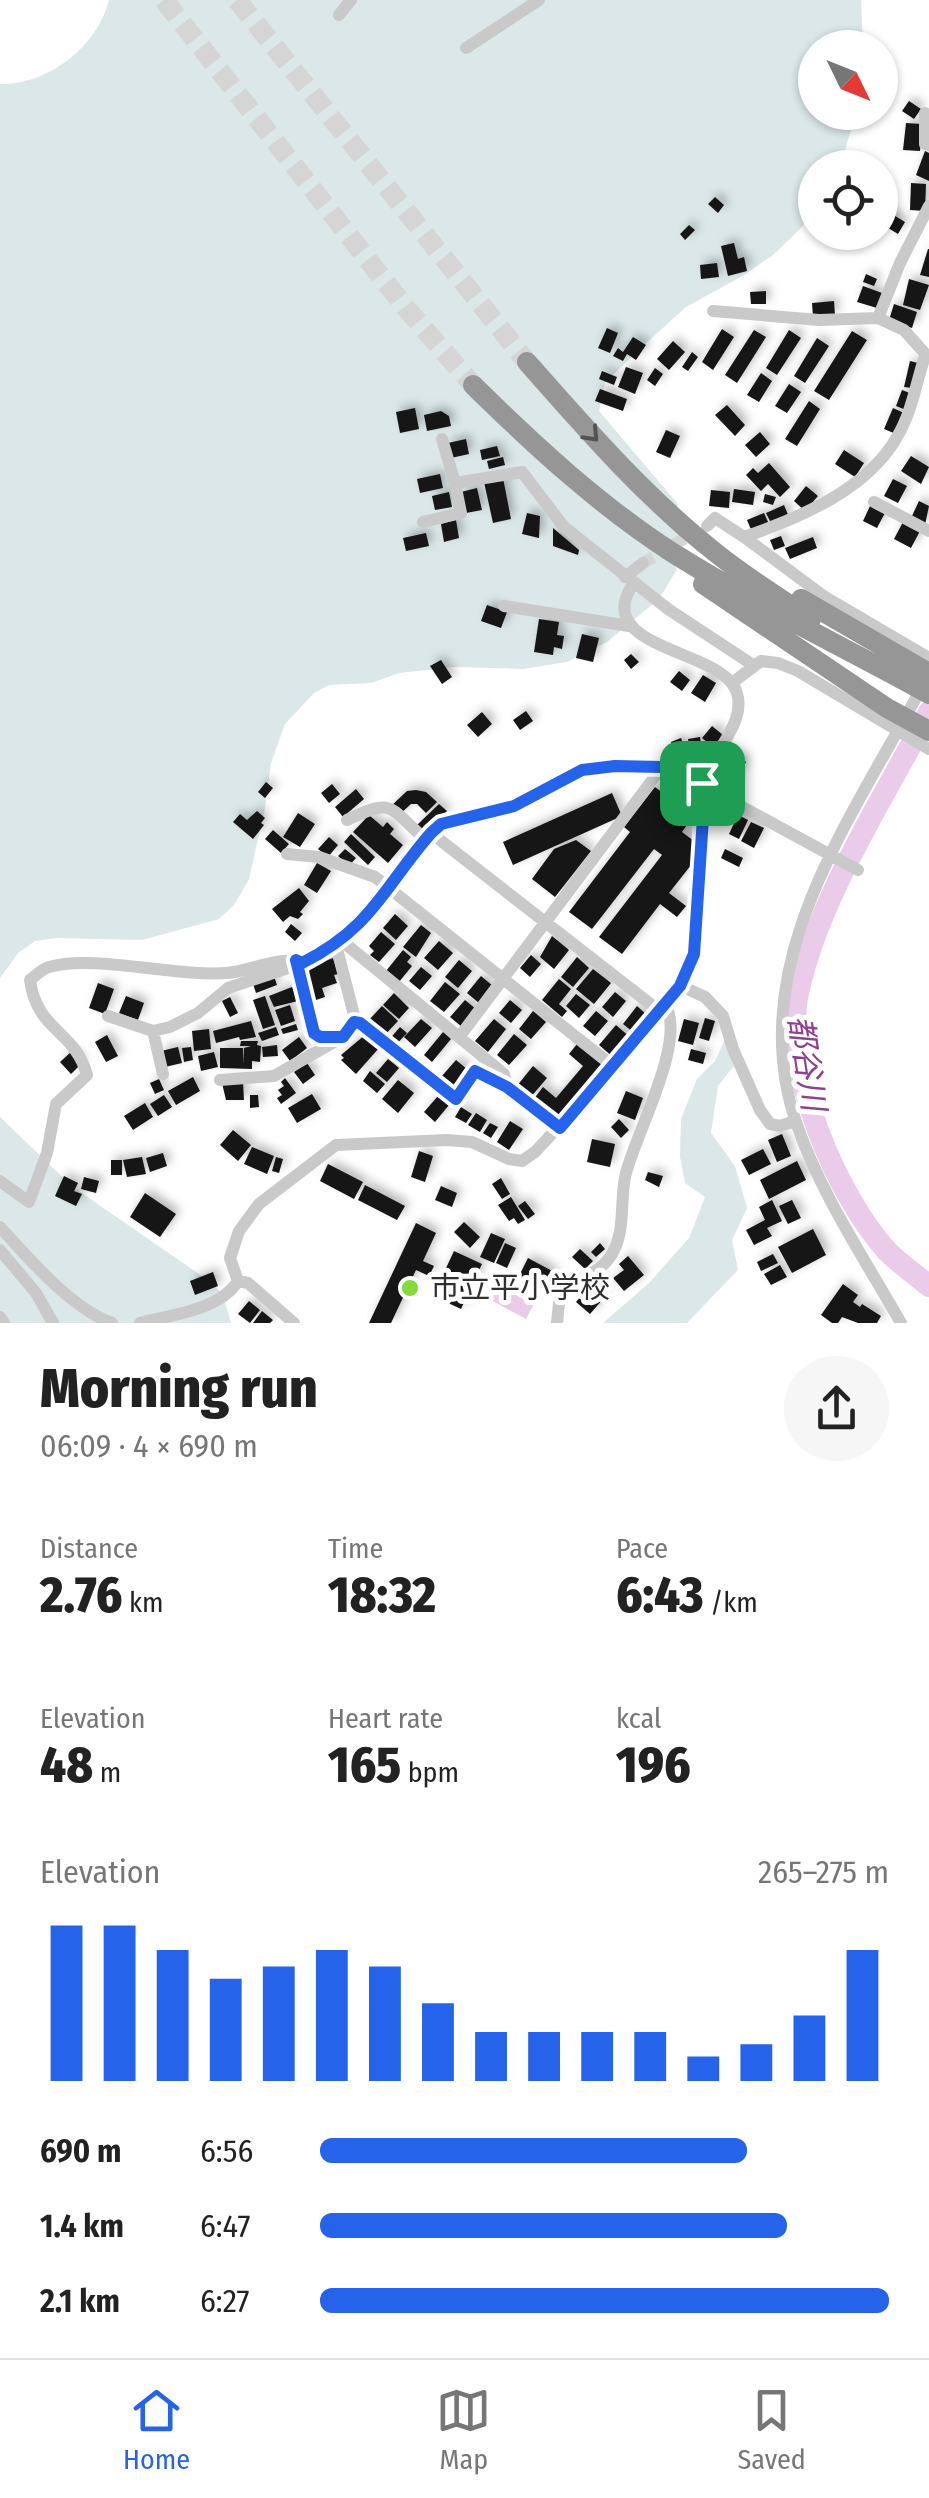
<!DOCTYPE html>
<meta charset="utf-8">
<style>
:root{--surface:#fff;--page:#f6f6f6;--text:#222;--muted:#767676;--line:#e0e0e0;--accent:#2563eb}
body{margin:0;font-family:"Fira Sans Condensed","Noto Sans JP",sans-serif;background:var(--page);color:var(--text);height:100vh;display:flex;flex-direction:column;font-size:38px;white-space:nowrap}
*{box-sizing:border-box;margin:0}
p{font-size:32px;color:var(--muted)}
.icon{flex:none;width:55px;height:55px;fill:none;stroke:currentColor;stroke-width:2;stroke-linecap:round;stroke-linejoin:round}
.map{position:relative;height:1323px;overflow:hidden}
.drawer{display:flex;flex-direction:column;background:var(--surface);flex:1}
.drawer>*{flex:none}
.needle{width:65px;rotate:133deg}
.controls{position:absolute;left:798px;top:30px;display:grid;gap:20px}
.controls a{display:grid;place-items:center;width:100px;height:100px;border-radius:50%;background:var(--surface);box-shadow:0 2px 8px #0004;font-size:50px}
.pin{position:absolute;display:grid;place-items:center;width:85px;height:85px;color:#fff;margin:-42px;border-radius:20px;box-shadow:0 5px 15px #0006}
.round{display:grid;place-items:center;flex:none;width:105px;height:105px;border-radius:52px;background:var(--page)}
.headline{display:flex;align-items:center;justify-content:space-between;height:170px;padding:0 40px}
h1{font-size:55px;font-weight:800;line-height:75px}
.figures{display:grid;grid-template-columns:repeat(3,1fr);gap:15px;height:170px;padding:10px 40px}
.figures div{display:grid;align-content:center}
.figures b{font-size:50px;font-weight:800}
.figures small{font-size:28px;font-weight:400}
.figures p{font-size:28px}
.chart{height:280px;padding:20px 40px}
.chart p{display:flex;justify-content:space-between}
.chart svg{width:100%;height:180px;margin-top:10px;stroke:var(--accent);stroke-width:6}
ul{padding:0 40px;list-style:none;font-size:32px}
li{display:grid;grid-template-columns:160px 120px 1fr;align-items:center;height:75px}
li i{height:25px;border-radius:12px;background:var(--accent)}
.tab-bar{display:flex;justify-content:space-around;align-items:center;height:140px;border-top:2px solid var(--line);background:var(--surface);font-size:28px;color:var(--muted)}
.tab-bar a{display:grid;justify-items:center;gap:5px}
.tab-bar .current{color:var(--accent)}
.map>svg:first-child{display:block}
</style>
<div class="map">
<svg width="929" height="1323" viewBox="0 0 929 1323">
<defs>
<filter id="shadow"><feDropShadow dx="4.5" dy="-4.5" stdDeviation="5" flood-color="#0004"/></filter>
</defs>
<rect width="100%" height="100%" fill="#fff"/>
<path fill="#dbe7e9" d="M109,0h752l2,47 -48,1v64l41,1 -16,54 -25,1v41l-13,18 -29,28 -29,20 -58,32 -55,50 -26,26 -6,28 78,92 2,28 -3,40 -17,28 -52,43 -40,20 -44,7 -69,-2 -55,6 -28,10 -42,2 -15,8 -29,31 -14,39 -6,45 -16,71 -15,26 -15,14 -77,21 -85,-2 -22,3 -17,12 -18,25v-894c48,1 97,-37 109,-84z
M726,1037l10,26 -18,23 -7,47 24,33 12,42 -15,32 6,30 -51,53h-84l46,-40 40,-45 16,-41 -20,-14 -5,-26 1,-38 16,-40 18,-18z
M0,1117l73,70 139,96 11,12 8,28h-231z"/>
<path fill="#eacbea" d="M497,1281l38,21 -9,17 -39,-21z"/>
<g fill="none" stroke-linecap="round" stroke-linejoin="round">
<path stroke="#eacbea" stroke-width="22" d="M929,712c-45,85 -111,187 -131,281 -16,75 39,204 90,259 12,12 28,23 41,34"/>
</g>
<path fill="#161616" filter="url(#shadow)" d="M909,101l12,8 -7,10 -12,-8z
M906,123l16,1 -2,27 -17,-1z
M925,151l4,2v28l-13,-6z
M911,183l15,1 -1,27 -15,-1z
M715,197l9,8 -6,8 -10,-9z
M887,211l18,11 -7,12 -18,-11z
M689,225l6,5 -10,10 -5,-6z
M734,243l4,16 6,-2 3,14 -19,5 -7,-30z
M928,249h1v28l-9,-2z
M717,263l2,14 -18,2 -1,-14z
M866,274l11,5 -3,7 -11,-4z
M909,279l20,6 -9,25 -17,-5z
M863,286l19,7 -5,15 -20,-6z
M766,291v13h-15l-1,-12z
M834,301l1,14 -22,2 -1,-14z
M894,304l23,8 -5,16 -23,-8z
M607,328l11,5 -8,20 -12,-5z
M722,329l12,8 -21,33 -11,-8z
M754,330l12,7 -29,46 -12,-8z
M789,330l12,8 -24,37 -11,-7z
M852,331l15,9 -38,60 -15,-9z
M633,337l13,8 -10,15 -9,-6 -4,7 -10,-5 5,-8 5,4z
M817,338l12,8 -24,37 -11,-7z
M673,341l12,11 -16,18 -12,-11z
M692,352l6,5 -10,14 -6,-4z
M910,361l8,2 -6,25 -8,-1z
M626,367l17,6 -8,21 -17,-7z
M655,368l8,6 -8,12 -8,-6z
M602,371l15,6 -3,8 -15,-6z
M761,373l11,8 -13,21 -12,-7z
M789,384l12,8 -14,21 -12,-7z
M600,389l27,10 -4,12 -28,-10z
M902,390l10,4 -6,16 -10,-4z
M809,401l11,8 -23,37 -12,-7z
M727,405l18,20 -10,11 -20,-21z
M415,408l4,21 -19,4 -4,-21z
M893,408l11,5 -8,21 -12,-5z
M441,411l8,5 2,10 -24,5 -3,-16z
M666,430l14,6 -10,22 -14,-6z
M760,432l10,12 -14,13 -11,-12z
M466,439l3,15 -18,4 -3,-15z
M497,446l3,10 -18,4 -2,-10z
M844,450l20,13 -9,14 -20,-13z
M911,456l18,11 -8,17 -20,-13z
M503,457l2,8 -16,4 -2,-8z
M769,463l21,24 -10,10 -12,-13 -7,7 -15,-16 7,-7 5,5z
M440,474l3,14 -23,5 -3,-14z
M503,478l8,41 -18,4 -9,-41z
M893,479l14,7 -9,17 -14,-7z
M806,486l12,10 -13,15 -11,-10z
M477,488l5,22 -16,3 -5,-21z
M734,489l21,3 -2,13 -21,-3z
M711,490l19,2 -1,16 -20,-2z
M449,492l3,15 -17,3 -3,-14z
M765,494l11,3 -3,8 -10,-3z
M919,501l10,5 -4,19 -14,-7z
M871,504l15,7 -9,17 -14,-7z
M784,505l5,12 -17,8 -6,-12z
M527,513l13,3 -1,22 -17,-4z
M764,513l5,11 -17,8 -5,-12z
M456,520l3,18 -15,4 -3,-18z
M903,522l17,9 -9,17 -17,-9z
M553,528l26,22 -1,5 -25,-9z
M426,533l3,13 -23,5 -3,-13z
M781,536l4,10 -11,4 -4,-10z
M813,537l4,11 -27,11 -5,-11z
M487,605l20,7 -6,16 -20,-7z
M539,619l20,3 -2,13 7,1 -2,13 -8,-2 -1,8 -19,-3z
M582,634l17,4 -6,24 -17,-4z
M631,654l8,8 -8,7 -7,-9z
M441,660l11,17 -10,7 -12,-18z
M679,671l11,9 -8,11 -12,-9z
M703,675l13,8 -11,19 -14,-9z
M526,711l7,10 -13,9 -7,-10z
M482,712l10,12 -14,13 -11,-12z
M712,726l11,9 -10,12 -11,-9z
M700,737l3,20 -12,2 -3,-20z
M681,738l4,11 -10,4 -4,-11z
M731,753l15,9 -17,27 -14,-9z
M266,782l7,6 -8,10 -7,-6z
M332,784l8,10 -11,9 -8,-10z
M655,787l38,29 -11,16 12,9 1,19 -26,33 17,13 -9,11 -17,-13 -38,50 -23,-17 63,-82 -8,-6 -62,80 -23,-17 61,-80 -6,-5z
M356,789l8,10 -21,18 -8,-10z
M416,790l10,2 11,10 -11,11 -9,-9h-6l-12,11 -8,-9 16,-15z
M612,793l10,23 -109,49 -10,-23z
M439,804l8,7 -22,22 -8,-8z
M722,807l13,6 -4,8 -12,-7z
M257,811l8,7 -4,5 3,2 -11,14 -20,-17 7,-8 7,6z
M298,813l17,11 -15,23 -17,-10z
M369,815l14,12 4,-5 7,7 -4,5 13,11 -15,18 -35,-31z
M738,815l10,5 -9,19 -10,-5z
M751,822l13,6 -10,20 -13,-7z
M273,830l16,14 -8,9 -16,-14z
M351,834l24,23 -7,8 -24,-23z
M329,837l9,8 -10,12 -10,-8z
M576,840l15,11 -36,46 -23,-18 22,-30z
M345,849l11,9 -7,8 -11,-10z
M725,849l18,9 -4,9 -18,-9z
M317,863l14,8 -14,22 -13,-8z
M299,888l10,13 -9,11 3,2 -5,5 -8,-3 -7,6 -11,-13z
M395,914l13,12 -12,14 -13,-12z
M291,924l11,9 -7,8 -10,-9z
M421,925l10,8 -15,24 -13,-10z
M381,932l14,12 -16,18 -9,-7 4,-4 -5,-5z
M552,936l17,14 -15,19 -14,-12z
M439,941l14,12 -15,17 -14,-12z
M403,950l8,7 -4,5 5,4 -13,16 -13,-11z
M531,955l10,9 -11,13 -10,-9z
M577,957l12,11 -16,19 -12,-10z
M333,958l5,16 -4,1 3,8 -15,5 3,9 -12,4 -11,-31z
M459,960l13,11 -14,17 -13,-11z
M421,967l11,9 -12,14 -11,-9z
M593,969l18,14 -17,21 -18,-15z
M274,976l3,9 -21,8 -3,-9z
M481,976l12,10 -14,17 -12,-10z
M559,979l12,10 -12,15 8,7 -5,6 -20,-17z
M445,982l15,12 -16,18 -14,-11z
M98,983l16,6 -9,25 -16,-6z
M292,987l6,14 -24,6 -5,-11z
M615,992l11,9 -13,16 -11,-10z
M394,993l15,15 -10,11 -16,-14z
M576,994l14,11 -11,13 -13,-12z
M126,996l18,7 -6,17 -19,-7z
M265,996l10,29 -12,4 -10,-29z
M230,997l8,16 -8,4 -8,-16z
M465,1000l11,9 -14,18 -12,-10z
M510,1000l12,10 -11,13 -12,-10z
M290,1005l5,16 -14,5 -6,-16z
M382,1006l16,15 -15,16 -16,-15z
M637,1006l11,10 -14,17 -11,-9z
M533,1011l13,11 -15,17 -12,-10z
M596,1011l12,10 -13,15 -12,-10z
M705,1018l10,3 -6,20 -10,-3z
M421,1019l11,9 -17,19 -11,-10z
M494,1019l12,10 -18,23 -13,-11z
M684,1019l15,4 -6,22 -15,-4z
M251,1021l5,16 -16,3 -1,-3 -23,6 -3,-12z
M296,1024l2,6 -15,4 -2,-5z
M616,1025l15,13 -17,20 -15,-13z
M276,1027l3,8 -17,6 -4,-8z
M400,1027l7,6 -14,15 -6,-6z
M209,1029l2,20 -17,2 -2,-20z
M443,1032l8,7 -19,23 -8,-7z
M514,1034l13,11 -18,20 -12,-10z
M107,1035l11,21 -12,6 -11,-20z
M365,1035l14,13 -23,26 -15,-14 3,-2 -3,-3z
M299,1037l8,11 -17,13 -8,-11z
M241,1041h17l-1,4 4,1 -1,16 -8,-1v8l-32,-1v-20h23l1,16v-16l7,-2h-11z
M577,1044l29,24 -47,54 -26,-22 10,-13 13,11 27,-32 -14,-12z
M277,1045l1,11 -15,1 -1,-10z
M178,1047l4,16 -17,4 -4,-16z
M191,1047l2,13 -9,2 -2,-14z
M691,1049l15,4 -3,11 -15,-4z
M71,1052l11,11 -11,11 -11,-12z
M214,1052l4,15 -17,4 -3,-15z
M388,1059l11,9 -12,14 -11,-9z
M456,1060l11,9 -14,17 -12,-9z
M307,1063l8,12 -12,9 -9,-12z
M533,1066l14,12 -17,20 -14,-11z
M370,1071l15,13 -8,9 -14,-12z
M193,1077l7,14 -24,14 -8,-14z
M285,1078l11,15 -15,11 -4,-6 5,-3 -4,-5 6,-4 -3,-4z
M159,1079l5,11 -9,4 -5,-11z
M398,1080l16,13 -16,20 -16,-14z
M243,1082l1,18h-18l-4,-17z
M626,1091l17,7 -8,22 -18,-7z
M312,1094l9,15 -24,14 -9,-15z
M164,1095l8,12 -14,9 -8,-12z
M250,1095h8l1,12 -9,1z
M438,1096l11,9 -14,17 -11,-10z
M145,1103l8,14 -20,13 -9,-14z
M461,1107l11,7 -6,9 -11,-6z
M476,1113l11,7 -7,12 -12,-7z
M619,1119l10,11 -8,8 -10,-11z
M510,1121l13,8 -14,21 -12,-8z
M490,1123l8,4 -7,11 -8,-5z
M233,1130l18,15 -13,16 -18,-16z
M782,1134l9,22 -14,6 -9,-22z
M592,1139l23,5 -5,23 -23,-5z
M252,1147l22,9 -7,18 -23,-10z
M763,1149l8,15 -22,11 -8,-15z
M419,1151l14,5 -8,26 -14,-5z
M163,1153l4,13 -17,6 -4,-14z
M142,1157l4,17 -19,3 -4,-17z
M276,1157l7,2 -4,14 -7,-2z
M111,1160h11v15h-11z
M797,1161l9,19 -37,19 -9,-19z
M328,1164l35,18 -9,17 -34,-18z
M648,1172l15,4 -4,11 -14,-7z
M64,1176l14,7 -4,8 8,3 -6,12 -21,-10z
M84,1177l15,4 -3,12 -15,-4z
M501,1178l9,16 -8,5 -10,-15z
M365,1185l40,21 -8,14 -39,-20z
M441,1186l16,7 -5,14 -17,-7z
M145,1193l31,21 -16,23 -30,-20z
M511,1197l14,23 -7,4 -4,-6 -5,3 -11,-16z
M772,1200l10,21 -15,7 5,8 -18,9 -8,-15 19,-10 -6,-13z
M792,1200l9,18 -13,6 -9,-18z
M525,1201l10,13 -7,5 -10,-13z
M464,1222l16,15 -10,11 -16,-16z
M416,1223l20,10 -13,28 11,5 -5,10 -13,-6 -25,53h-22z
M813,1229l13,26 -34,18 -14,-26z
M491,1233l14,6 -11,24 -14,-6z
M505,1243l11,5 -9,20 -11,-5z
M600,1243l5,6 -9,8 -5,-5z
M580,1249l13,12 -8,8 -13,-12z
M454,1251l28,13 -21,45 -28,-13z
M773,1254l5,9 -17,8 -4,-9z
M628,1256l16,19 -20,16 -11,-13 11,-8 -5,-6z
M528,1258l26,14 -9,17 -26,-13z
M780,1265l7,12 -16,8 -7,-11z
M213,1272l5,14 -23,9 -5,-14z
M556,1277l8,6 -8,10 -8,-6z
M601,1278l8,9 -7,6 -8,-9z
M843,1284l15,11 -5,7 7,5 2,-3 19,12 -4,7h-19l-16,-6 -4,6h-6l-11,-8z
M589,1287l14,12 -13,15 -14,-12z
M249,1301l11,9 -10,13 -12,-9z
M262,1311l11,9 -3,3h-17z"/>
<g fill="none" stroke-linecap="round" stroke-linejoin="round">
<path stroke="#d5d5d5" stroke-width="12" stroke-dasharray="12 6" stroke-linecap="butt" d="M643,563l54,-32"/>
<path stroke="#d5d5d5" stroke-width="20" stroke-dasharray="20 10" stroke-linecap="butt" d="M164,0l241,307 68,78
M237,0l290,362"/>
<path stroke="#c9c9c9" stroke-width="12" d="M339,15l12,-15
M466,48l73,-48
M925,113v31l4,1
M713,311l106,9 59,-2 26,12 25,28
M878,318l22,-55 29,-57
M442,439l13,44 67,-11 42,55 104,82 85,56
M874,502l55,29
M423,522l38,-9 -6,-30
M707,526l8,-8 29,19c55,-19 123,-47 153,-100 15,-25 19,-54 28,-81
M744,537l81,60 104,61
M625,577l18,-14
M633,584c-41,62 76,65 100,101 21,32 -23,70 -32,100 -3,10 0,20 1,31
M504,606l125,20
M732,683l29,-22 17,2 20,8 131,78
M347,820c47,-23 41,-13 78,19
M431,833l227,177
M287,854l32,3 56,20 239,190
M342,941l162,133 3,13
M298,965l13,63 9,9h20
M679,985l26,12 18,19 10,33 27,61 10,14 10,2 15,-5
M108,1016l45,15 17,-4 28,-14 30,-25 63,-21
M354,1022l102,77 19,-28 32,16 53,41
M153,1031l10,43
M460,1036l202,-269
M220,1080l54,-4 69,-39 8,-9 3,-13 -16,-62 -6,-5
M0,1181l29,21 18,-49 9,-49 31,-29c-12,-45 -50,-43 -57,-95 5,-4 12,-11 19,-13 43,-13 127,10 178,6 24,-2 53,-18 75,-10l40,-22 24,-22 52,-71 23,-24 73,-18 68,-36 33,-4 47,1 18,5 21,11 15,15 8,-1 134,73
M0,1227c28,31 72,82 112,96
M0,1250l36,43 17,30
M238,1281l10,2 46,40
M0,1317l4,6
M140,1323c31,-8 80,-13 98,-42l-8,-23 9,-27 20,-27 77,-59 111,-5 25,2 37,17 13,2 13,-9 79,-85 65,-82 17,-43 7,-124 5,-13 8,-7
M557,1323l2,-20 12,-22c16,-4 29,-10 39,-24 17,-24 9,-58 16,-84 10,-40 63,-136 38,-170
M901,1323c-37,-65 -81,-130 -105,-201 -54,-158 57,-305 127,-437"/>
<path stroke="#969696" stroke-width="20" d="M527,362c59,67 119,136 189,191 30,24 63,45 95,66
M473,385c62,61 127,121 200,168 83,52 171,94 256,141
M703,584l184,124 42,23
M801,599l128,74"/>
</g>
<defs><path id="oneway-chevron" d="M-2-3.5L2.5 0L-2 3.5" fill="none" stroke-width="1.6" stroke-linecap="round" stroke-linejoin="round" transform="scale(2.5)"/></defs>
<use stroke="#535353" href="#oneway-chevron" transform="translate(592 435) rotate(47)"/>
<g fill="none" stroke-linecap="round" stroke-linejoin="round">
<g stroke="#fff" stroke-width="20">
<path id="route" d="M615,766l47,1 40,16 1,35 -9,136 -14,32 -120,142 -53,-41 -32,-16 -19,28 -96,-76 -6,-1 -11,15h-23l-6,-4 -18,-73 6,3c71,-36 81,-75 129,-130l10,-9 73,-18 68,-36z"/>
</g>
<use href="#route" stroke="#2563eb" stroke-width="12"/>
</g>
<circle fill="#84dc3b" stroke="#fff" stroke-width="4" cx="410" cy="1288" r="10"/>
<g text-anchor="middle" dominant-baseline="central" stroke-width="10" stroke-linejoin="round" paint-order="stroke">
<g font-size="30" fill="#2f2f2f" stroke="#fff" text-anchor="start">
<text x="430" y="1288">市立平小学校</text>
</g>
<g font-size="32" font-style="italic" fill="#8e418d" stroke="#fff">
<text transform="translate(807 1063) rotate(81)">都谷川</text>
</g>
</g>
</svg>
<div class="controls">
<a><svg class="needle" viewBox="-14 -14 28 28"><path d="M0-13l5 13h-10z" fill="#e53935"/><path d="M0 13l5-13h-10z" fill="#767676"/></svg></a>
<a><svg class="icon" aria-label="locate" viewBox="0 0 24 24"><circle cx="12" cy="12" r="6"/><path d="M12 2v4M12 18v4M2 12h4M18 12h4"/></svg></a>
</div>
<div class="pin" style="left:702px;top:783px;background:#1e9e55"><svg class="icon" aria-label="arrive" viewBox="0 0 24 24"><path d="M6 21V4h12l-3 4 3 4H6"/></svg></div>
</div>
<section class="drawer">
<div class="headline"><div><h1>Morning run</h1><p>06:09 · 4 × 690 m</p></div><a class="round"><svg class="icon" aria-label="share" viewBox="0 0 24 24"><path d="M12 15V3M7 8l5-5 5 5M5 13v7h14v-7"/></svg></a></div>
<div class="figures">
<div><p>Distance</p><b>2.76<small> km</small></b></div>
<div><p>Time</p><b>18:32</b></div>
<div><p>Pace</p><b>6:43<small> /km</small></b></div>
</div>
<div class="figures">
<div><p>Elevation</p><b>48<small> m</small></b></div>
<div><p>Heart rate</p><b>165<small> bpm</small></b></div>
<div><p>kcal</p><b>196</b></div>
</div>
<div class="chart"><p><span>Elevation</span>265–275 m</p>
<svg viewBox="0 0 160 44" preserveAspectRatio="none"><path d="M5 44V6M15 44V6M25 44V12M35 44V19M45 44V16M55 44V12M65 44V16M75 44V25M85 44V32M95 44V32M105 44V32M115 44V32M125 44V38M135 44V35M145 44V28M155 44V12"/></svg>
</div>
<ul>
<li><b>690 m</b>6:56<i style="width:75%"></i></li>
<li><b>1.4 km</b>6:47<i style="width:82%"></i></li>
<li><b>2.1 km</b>6:27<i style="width:100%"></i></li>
</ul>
</section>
<nav class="tab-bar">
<a class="current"><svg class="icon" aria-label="home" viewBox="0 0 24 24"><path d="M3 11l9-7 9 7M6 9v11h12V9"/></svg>Home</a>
<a><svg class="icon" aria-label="map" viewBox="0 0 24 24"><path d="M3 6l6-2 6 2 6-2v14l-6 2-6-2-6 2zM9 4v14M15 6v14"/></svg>Map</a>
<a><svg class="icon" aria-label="saved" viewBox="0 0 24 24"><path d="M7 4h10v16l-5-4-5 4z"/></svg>Saved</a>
</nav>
